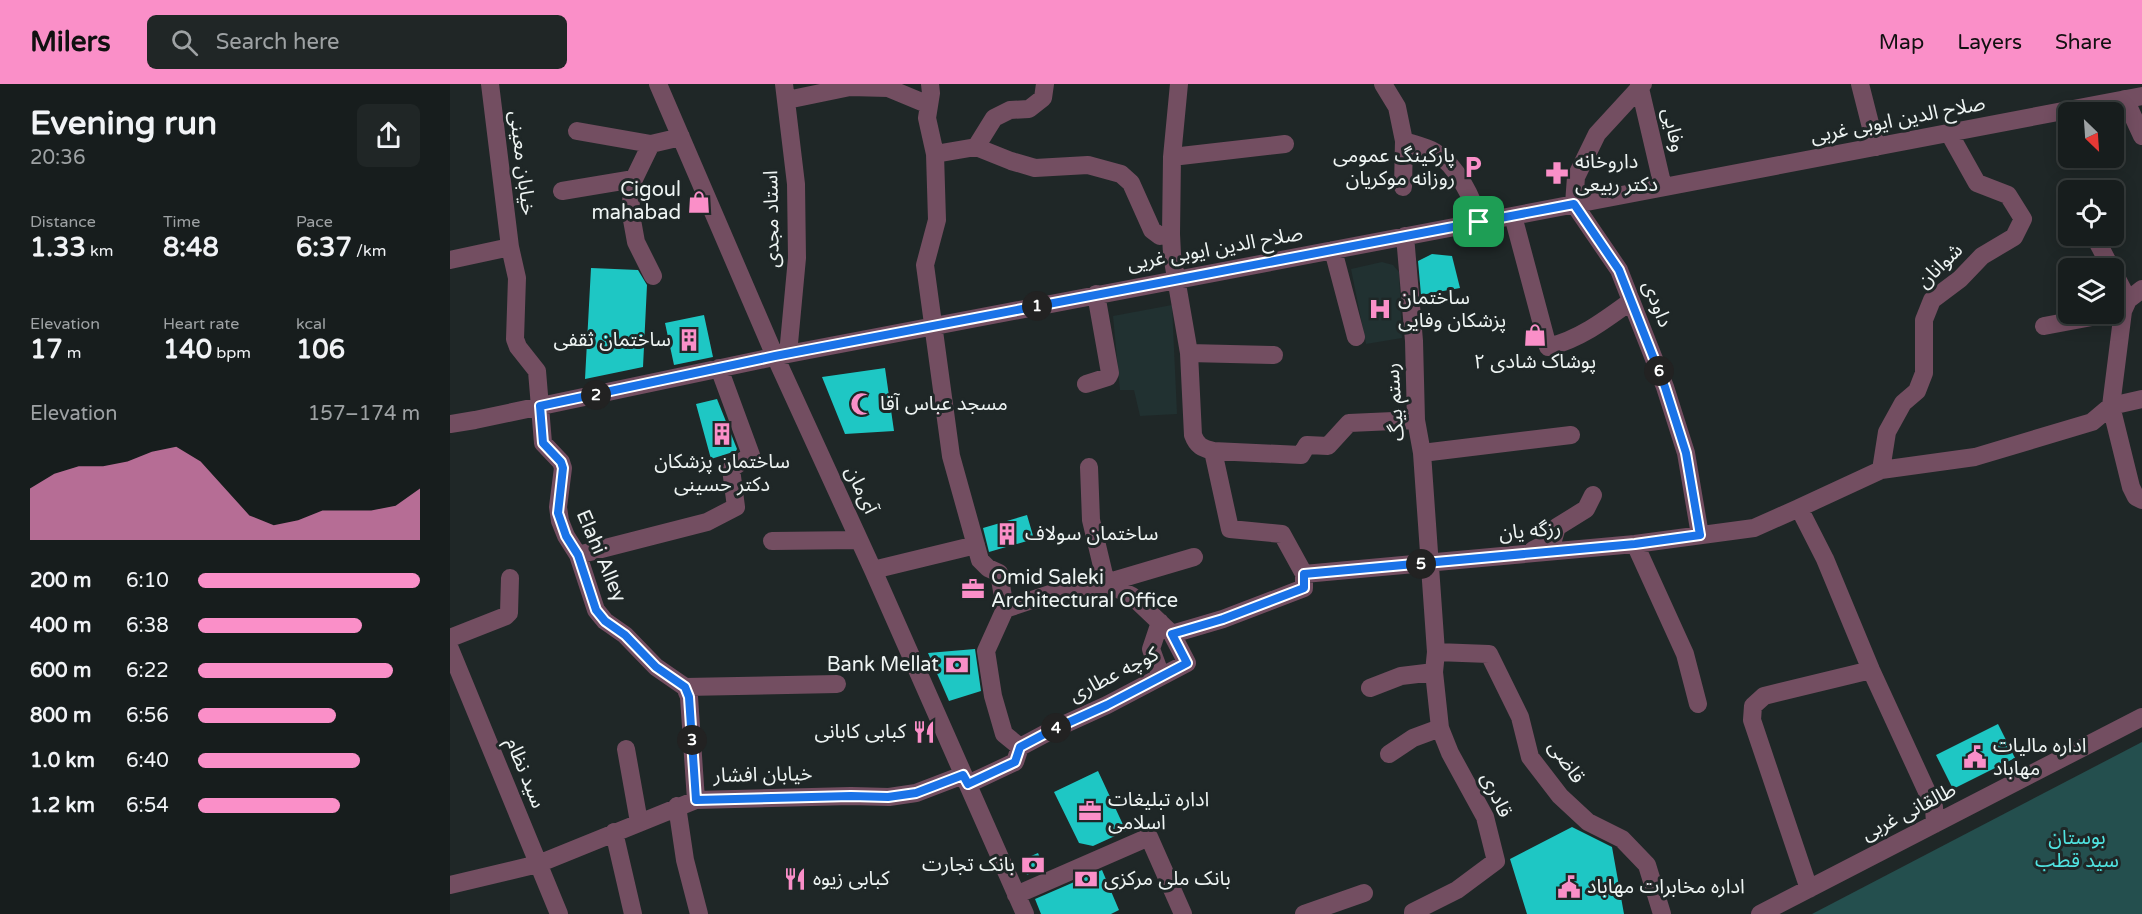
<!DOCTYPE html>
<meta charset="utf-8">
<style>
:root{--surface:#171d1d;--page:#202626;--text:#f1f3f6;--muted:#9ea2a4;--line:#363b3b;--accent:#fa8fc8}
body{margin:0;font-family:"Varela Round","Noto Sans Arabic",sans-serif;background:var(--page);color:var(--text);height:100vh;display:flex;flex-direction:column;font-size:22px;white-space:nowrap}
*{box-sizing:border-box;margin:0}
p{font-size:20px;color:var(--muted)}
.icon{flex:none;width:33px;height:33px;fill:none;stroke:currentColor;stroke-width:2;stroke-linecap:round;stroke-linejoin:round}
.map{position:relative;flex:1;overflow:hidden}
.details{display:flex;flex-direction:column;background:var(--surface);width:450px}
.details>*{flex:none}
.needle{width:39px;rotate:155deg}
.controls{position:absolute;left:1608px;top:18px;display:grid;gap:12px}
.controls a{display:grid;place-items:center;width:66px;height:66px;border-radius:9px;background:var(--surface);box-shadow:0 3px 15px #0003,0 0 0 2px var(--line);font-size:30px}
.pin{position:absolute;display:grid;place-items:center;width:51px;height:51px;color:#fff;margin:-26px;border-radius:12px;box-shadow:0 3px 9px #0006}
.km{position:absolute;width:30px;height:30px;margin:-15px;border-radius:50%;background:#222;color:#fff;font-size:16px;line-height:30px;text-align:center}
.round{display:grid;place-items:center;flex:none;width:63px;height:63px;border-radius:9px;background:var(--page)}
.headline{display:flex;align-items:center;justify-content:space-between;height:102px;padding:0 30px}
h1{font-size:33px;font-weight:700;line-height:45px}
.figures{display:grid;grid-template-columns:repeat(3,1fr);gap:9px;height:102px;padding:6px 30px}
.figures div{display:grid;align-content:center}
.figures b{font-size:26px;font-weight:700}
.figures small{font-size:16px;font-weight:400}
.figures p{font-size:16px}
.chart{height:168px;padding:12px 30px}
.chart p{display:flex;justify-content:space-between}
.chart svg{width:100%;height:108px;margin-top:6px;fill:var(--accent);opacity:.7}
ul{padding:0 30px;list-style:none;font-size:20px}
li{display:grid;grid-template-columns:96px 72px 1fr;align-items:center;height:45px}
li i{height:15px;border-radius:8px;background:var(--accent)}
header{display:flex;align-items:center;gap:36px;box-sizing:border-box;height:84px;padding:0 30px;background:var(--accent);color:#111}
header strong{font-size:28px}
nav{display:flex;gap:33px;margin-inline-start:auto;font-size:21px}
.search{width:420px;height:54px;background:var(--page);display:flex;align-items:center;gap:15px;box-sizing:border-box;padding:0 21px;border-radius:9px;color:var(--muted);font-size:22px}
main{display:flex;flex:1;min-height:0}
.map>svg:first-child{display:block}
</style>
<header>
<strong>Milers</strong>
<div class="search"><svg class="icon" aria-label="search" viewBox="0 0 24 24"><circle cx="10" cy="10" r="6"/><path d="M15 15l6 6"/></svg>Search here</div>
<nav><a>Map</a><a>Layers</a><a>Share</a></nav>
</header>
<main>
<section class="details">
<div class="headline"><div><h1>Evening run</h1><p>20:36</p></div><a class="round"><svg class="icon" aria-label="share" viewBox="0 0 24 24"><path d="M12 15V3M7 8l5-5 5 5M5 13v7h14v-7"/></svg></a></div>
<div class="figures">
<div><p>Distance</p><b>1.33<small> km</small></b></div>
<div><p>Time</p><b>8:48</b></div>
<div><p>Pace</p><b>6:37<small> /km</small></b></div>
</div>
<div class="figures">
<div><p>Elevation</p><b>17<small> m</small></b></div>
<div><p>Heart rate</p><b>140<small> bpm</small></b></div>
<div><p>kcal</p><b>106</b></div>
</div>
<div class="chart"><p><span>Elevation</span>157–174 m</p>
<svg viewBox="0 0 160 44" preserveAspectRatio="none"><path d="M0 44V23L10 17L20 14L30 14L40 12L50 8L60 6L70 12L80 23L90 34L100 38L110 36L120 32L130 32L140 32L150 30L160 23V44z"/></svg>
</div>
<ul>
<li><b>200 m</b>6:10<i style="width:100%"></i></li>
<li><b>400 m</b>6:38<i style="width:74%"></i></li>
<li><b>600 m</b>6:22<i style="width:88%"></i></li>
<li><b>800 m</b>6:56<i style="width:62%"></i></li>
<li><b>1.0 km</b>6:40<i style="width:73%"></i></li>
<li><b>1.2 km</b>6:54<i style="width:64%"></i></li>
</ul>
</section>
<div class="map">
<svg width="1692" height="830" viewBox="0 0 1692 830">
<rect width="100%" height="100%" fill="#1f2727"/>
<path fill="#213131" d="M932,178l11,3 6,7 3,66 -36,6 -15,-75z
M722,221l5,109 -37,2 -6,-26h-14l-7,-74z"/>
<path fill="#244f4e" d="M1692,658v172h-330z"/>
<path fill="#1ec7c4" d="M982,170l20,2 8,32 -39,7 -3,-34z
M141,184l47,2 9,15 -4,82 -58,12z
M254,231l9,42 -39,8 -9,-42z
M435,284l9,63 -49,3 -23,-57z
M267,315l20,50 -1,2 -25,8 -15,-55z
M577,431l7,24 -45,13 -6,-24z
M525,565l6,42 -32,10 -21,-48z
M1548,640l17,34 -62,31 -17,-34z
M648,687l28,60 -33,15 -14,-3 -25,-51z
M1122,743l40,20 12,67h-97l-17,-55z
M588,769l6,14 -17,8 -5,-15z
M652,786l17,40 -8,4h-70l-6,-15z"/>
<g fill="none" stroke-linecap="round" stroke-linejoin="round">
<path stroke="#734e61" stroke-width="18" d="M40,0l20,163 7,31 -2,61 3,8 19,24 6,72 18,19 2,6 -5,39 2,14 6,15 12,19 18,55 9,11 20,14 31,32 29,20 4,10 7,103
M208,0l117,272 98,214 152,344
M334,0l12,100 1,74 -9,96
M480,0l1,9 -4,25 8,36
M729,0l-7,73 -1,77 1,21 17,98 4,82c4,11 9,13 20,16
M933,0l14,23 7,34c9,3 22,6 31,11 22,14 38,46 44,70
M1189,0l24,103
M1193,0l-46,50 -21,43 -2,27 45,66 46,117 21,66 14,82
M1410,0l16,63
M1675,15l17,37
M337,16l63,-13 38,1 41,17
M127,47l74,13 30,-7
M526,63l18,-29 16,-8 19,-1 14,-11 2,-14
M722,73l113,-13
M184,95l-4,30 6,33 17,34
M953,103l1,-46
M112,107l72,-12 17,-35
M1063,132l35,131c32,-8 57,-27 83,-46
M955,152l9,105 2,79 6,33 14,199 -2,20 6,56 10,25 35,64 11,44 -39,29 -44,22v2
M1648,159l13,25
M883,166l23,87
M0,176l60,-13
M1664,189l14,27
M1692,205l-14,11 -5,11 -12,95 31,-7
M1594,242l64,-12
M739,269l85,2
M636,300l22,-7 2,-4 -14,-79
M966,336l-67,3 -21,23 -21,-1 -6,10 -88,-4 17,78 52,5 22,40 331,-30 119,-16 45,-20
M0,340l25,-4 313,-66 1354,-258
M972,369l149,-18
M639,383l2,53 15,63 88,-26
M1431,386l6,-38 16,-29 14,-12 7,-18v-53l8,-20 28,-21 22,-23 32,-19 9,-18 -15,-24 -31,-12 -28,-50
M322,457l87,-1
M1185,460l50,110 13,50
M1083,466l20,-10 4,-13 29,-18 7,-14
M128,471l129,-33 29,-15 -5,-38 20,-14 -32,-87
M423,486l103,-25
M555,525l-6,-36 -11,-5 -8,-8 -29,-104 -26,-191 12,-45 -2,-66 41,-7 35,14 24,7 53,-3 33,9 10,9 21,47 8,6 11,-2
M710,538l-9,27 10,27
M0,554l56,-22 3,-3 1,-35
M0,565l109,265
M986,568l53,2 31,63 10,40 30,39 28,26 34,17 25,26 15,49
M235,603l152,-3
M920,604l31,-12 33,-4
M570,663l-16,-13 -11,-38 -7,-45 19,-42 54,-18 47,-8 26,13 40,38
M176,665l13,73
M939,670l24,-16 27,-10
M518,700l47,-22 5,-15 32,-17 55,-25 80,-42 -15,-29 51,-15 81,-31v-14
M227,722l8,54 14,54
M1485,740l-1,-17 -63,-137 -46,-111 -26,-51 82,-38 94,-13 117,-35 19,-16 20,81 5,10 6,3
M164,748l19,82
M0,801l88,-21 158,-64 155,-4 38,1 27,-4 47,-18
M1359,805l-57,-169 1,-14 11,-10 107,-26
M566,811l133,-58 34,77
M854,830l60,-21
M1310,830l382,-197"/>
</g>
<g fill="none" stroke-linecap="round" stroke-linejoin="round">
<g stroke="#fff" stroke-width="12">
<path id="route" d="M1124,120l45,66 46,117 21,66 14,82 -65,9 -331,30v14l-81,31 -51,15 15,29 -80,42 -55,25 -32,17 -5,15 -47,22 -5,-9 -47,18 -28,4 -37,-1 -155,4 -7,-103 -4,-10 -29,-20 -31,-32 -20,-14 -9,-11 -18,-55 -12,-19 -8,-23 5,-45 -2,-6 -18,-19 -3,-37 235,-50z"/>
</g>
<use href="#route" stroke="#1a73e8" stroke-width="8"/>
</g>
<defs>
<g id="parking-bare" transform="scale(1.8)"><path d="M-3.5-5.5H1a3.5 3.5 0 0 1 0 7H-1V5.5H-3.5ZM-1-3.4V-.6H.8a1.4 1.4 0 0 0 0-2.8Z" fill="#fa8fc8" stroke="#1f2727" stroke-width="2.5" paint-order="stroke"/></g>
<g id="pharmacy-bare" transform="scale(1.8)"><path d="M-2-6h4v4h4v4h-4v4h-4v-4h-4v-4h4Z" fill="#fa8fc8" stroke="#1f2727" stroke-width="2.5" paint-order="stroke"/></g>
<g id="shop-bare" transform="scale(1.8)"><path d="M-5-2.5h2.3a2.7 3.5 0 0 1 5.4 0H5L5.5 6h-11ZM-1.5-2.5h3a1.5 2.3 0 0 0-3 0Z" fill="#fa8fc8" stroke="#1f2727" stroke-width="2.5" paint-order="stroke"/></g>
<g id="hospital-bare" transform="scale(1.8)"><path d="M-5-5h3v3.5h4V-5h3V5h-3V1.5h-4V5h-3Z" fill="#fa8fc8" stroke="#1f2727" stroke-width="2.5" paint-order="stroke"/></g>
<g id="building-bare" transform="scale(1.8)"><path d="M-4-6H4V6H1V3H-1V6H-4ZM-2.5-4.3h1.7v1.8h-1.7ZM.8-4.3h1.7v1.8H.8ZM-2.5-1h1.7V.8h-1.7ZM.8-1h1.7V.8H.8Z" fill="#fa8fc8" stroke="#1f2727" stroke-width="2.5" paint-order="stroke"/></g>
<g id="mosque-bare" transform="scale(1.8)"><path d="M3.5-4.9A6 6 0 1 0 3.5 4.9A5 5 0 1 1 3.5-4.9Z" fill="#fa8fc8" stroke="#1f2727" stroke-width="2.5" paint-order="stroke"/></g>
<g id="office-bare" transform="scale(1.8)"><path d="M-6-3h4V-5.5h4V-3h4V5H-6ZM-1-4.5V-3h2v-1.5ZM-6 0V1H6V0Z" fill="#fa8fc8" stroke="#1f2727" stroke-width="2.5" paint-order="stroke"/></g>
<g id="bank-bare" transform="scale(1.8)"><path d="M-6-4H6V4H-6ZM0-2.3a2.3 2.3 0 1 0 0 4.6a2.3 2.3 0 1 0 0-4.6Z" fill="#fa8fc8" stroke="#1f2727" stroke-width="2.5" paint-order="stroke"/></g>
<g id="restaurant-bare" transform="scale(1.8)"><path d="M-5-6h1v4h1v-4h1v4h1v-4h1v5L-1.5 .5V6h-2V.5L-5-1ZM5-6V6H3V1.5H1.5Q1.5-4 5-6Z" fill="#fa8fc8" stroke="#1f2727" stroke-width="2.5" paint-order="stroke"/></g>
<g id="civic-bare" transform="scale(1.8)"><path d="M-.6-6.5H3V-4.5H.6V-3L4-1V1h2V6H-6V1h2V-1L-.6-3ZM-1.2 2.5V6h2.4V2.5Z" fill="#fa8fc8" stroke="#1f2727" stroke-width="2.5" paint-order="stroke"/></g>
</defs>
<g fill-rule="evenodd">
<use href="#parking-bare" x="1023" y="83"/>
<use href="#pharmacy-bare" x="1107" y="89"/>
<use href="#shop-bare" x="249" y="118"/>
<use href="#hospital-bare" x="930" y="225"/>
<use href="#shop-bare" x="1085" y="251"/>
<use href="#building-bare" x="239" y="256"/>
<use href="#mosque-bare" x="412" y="320"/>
<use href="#building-bare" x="272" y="350"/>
<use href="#building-bare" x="557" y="450"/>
<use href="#office-bare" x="523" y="505"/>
<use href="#bank-bare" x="507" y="581"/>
<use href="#restaurant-bare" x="474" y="648"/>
<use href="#civic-bare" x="1525" y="673"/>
<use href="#office-bare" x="640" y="727"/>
<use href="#bank-bare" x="583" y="781"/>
<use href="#restaurant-bare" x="345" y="795"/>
<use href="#bank-bare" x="636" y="795"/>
<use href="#civic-bare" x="1119" y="803"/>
</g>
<g text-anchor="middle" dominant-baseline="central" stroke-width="6" stroke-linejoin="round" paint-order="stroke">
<g font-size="20" fill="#eef4f3" stroke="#1f2727">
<text transform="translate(1448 36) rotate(-11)">صلاح الدین ایوبی غربی</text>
<text transform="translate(1223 46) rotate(77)">وفایی</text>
<text transform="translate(72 79) rotate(83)">خیابان معینی</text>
<text transform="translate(322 135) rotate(-91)">استاد مجدی</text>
<text transform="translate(765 165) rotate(-10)">صلاح الدین ایوبی غریی</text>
<text transform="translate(1490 182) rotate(-44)">شوانان</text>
<text transform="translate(1207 220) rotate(68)">داودی</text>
<text transform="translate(945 318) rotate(-94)">رستم بیگ</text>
<text transform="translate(411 406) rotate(65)">آی‌مان</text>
<text transform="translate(1080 447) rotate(-5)">رزگه یان</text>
<text transform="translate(151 472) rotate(67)">Elahi Alley</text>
<text transform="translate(664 591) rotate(-27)">کوچه عطاری</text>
<text transform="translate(1116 678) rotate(55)">قاضی</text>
<text transform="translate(75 689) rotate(68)">سید نظام</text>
<text transform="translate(313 691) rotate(-1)">خیابان افشار</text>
<text transform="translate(1046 711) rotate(65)">قادری</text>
<text transform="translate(1459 728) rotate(-27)">طالقانی غربی</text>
</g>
<g font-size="20" fill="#eef4f3" stroke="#1f2727" text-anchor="start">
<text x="1005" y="72" text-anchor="end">پارکینگ عمومی<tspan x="1005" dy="23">روزانه موکریان</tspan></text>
<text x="1125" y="78">داروخانه<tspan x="1125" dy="23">دکتر ربیعی</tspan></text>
<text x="231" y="106" text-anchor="end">Cigoul<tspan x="231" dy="23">mahabad</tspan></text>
<text x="948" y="214">ساختمان<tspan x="948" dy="23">پزشکان وفایی</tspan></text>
<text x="221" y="256" text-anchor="end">ساختمان ثقفی</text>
<text x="1085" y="278" text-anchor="middle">پوشاک شادی ۲</text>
<text x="430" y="320">مسجد عباس آقا</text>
<text x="272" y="378" text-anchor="middle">ساختمان پزشکان<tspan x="272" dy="23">دکتر حسینی</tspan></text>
<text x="575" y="450">ساختمان سولاف</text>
<text x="541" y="494">Omid Saleki<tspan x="541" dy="23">Architectural Office</tspan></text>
<text x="489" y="581" text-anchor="end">Bank Mellat</text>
<text x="456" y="648" text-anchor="end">کبابی کابانی</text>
<text x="1543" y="662">اداره مالیات<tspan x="1543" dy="23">مهاباد</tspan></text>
<text x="658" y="716">اداره تبلیغات<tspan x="658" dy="23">اسلامی</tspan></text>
<text x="565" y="781" text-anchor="end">بانک تجارت</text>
<text x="363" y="795">کبابى زیوه</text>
<text x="654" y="795">بانک ملی مرکزی</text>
<text x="1137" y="803">اداره مخابرات مهاباد</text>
</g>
<g font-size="20" fill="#50e4e1" stroke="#1f2727">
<text x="1627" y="754">بوستان<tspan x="1627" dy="23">سید قطب</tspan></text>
</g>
</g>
</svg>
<div class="controls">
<a><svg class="needle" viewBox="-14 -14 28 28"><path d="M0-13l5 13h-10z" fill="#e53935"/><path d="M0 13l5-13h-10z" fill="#9ea2a4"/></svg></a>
<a><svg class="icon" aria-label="locate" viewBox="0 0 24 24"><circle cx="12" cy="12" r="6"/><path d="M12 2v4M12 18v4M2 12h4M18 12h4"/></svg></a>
<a><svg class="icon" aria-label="layers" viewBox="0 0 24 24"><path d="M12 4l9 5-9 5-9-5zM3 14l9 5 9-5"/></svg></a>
</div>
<div class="pin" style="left:1029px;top:138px;background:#1e9e55"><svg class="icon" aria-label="arrive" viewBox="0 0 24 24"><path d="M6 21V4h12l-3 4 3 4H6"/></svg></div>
<b class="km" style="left:587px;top:222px">1</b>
<b class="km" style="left:146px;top:311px">2</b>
<b class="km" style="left:242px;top:656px">3</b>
<b class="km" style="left:606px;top:644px">4</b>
<b class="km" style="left:971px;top:480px">5</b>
<b class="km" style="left:1209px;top:287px">6</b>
</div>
</main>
